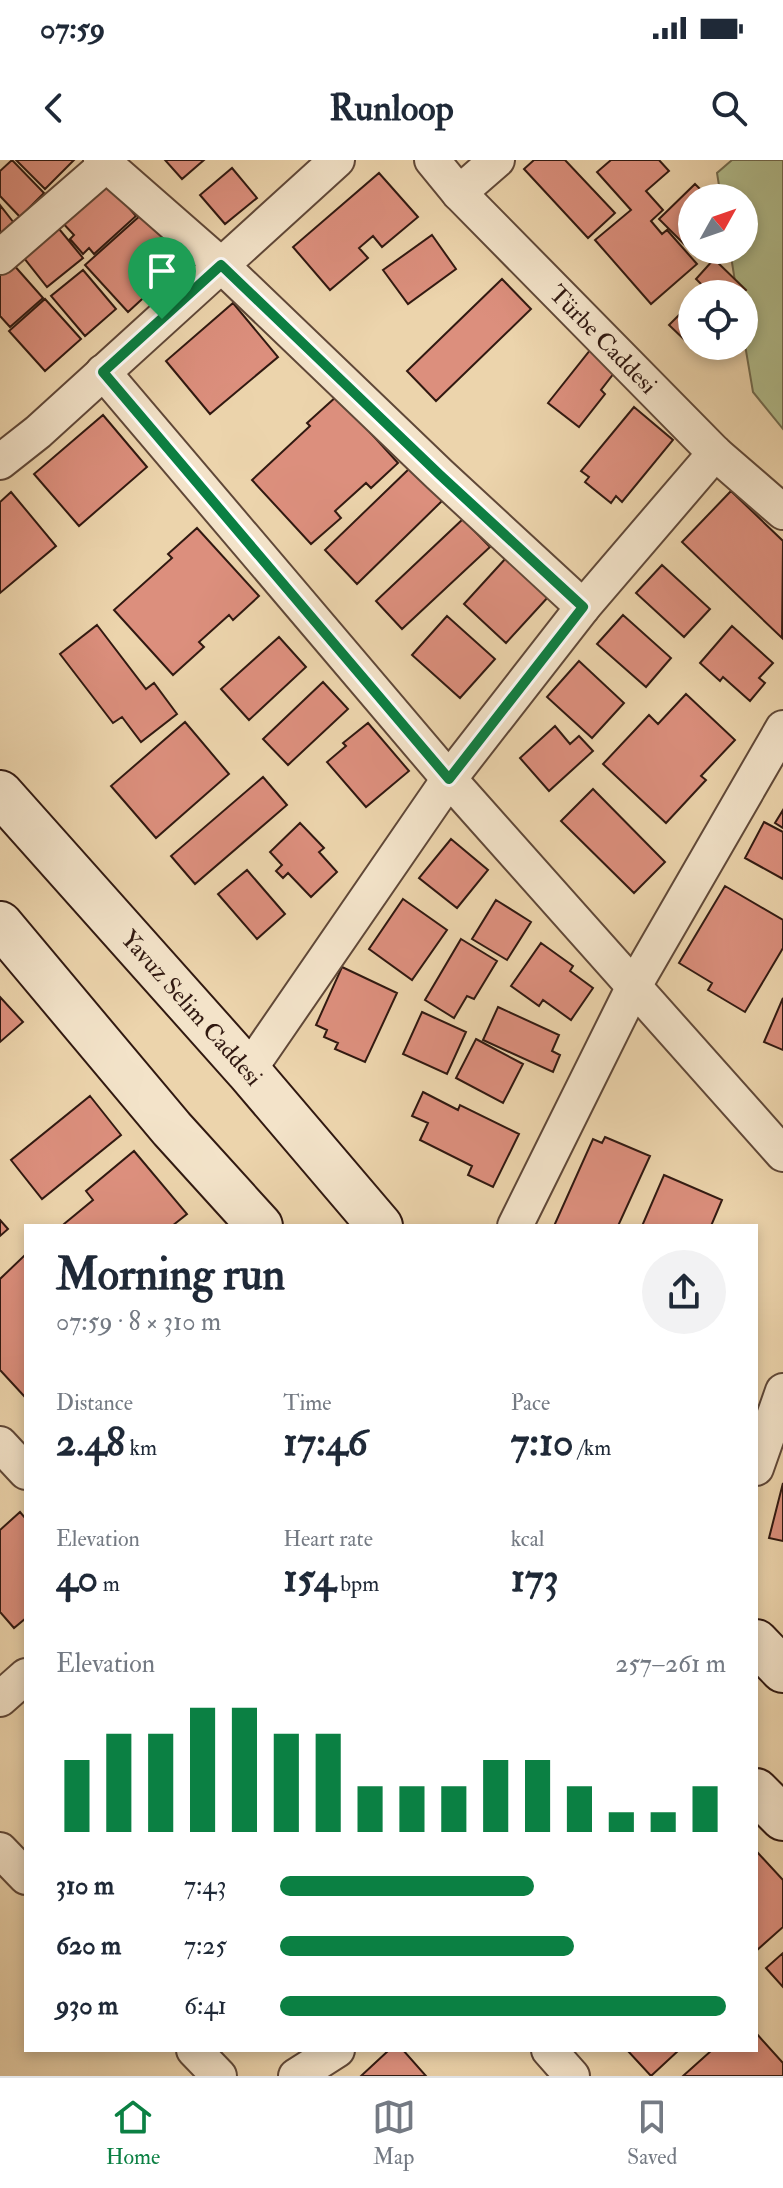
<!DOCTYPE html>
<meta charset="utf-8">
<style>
:root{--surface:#fff;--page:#f2f2f3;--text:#1f2937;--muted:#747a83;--line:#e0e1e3;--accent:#0b8043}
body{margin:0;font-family:"IM FELL Double Pica",serif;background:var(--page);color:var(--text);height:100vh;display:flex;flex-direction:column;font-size:30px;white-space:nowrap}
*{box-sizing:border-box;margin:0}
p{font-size:26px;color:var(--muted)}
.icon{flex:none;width:44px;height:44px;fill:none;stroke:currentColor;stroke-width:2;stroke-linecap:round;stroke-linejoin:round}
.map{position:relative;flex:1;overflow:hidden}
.panel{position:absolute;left:24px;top:1064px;width:734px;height:828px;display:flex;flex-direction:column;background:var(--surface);border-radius:0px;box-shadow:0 4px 12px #0003}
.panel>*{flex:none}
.needle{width:52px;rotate:50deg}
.controls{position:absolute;left:678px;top:24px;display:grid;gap:16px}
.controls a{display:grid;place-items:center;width:80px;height:80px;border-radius:50%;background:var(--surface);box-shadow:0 4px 12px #0003;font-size:40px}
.pin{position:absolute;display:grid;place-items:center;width:68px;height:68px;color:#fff;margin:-82px -34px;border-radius:50% 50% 50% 0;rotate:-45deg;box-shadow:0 0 8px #0007}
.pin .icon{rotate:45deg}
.round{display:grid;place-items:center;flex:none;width:84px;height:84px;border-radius:42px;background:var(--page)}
.headline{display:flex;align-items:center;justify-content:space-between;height:136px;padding:0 32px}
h1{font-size:44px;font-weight:700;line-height:60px}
.figures{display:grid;grid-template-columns:repeat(3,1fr);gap:12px;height:136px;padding:8px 32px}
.figures div{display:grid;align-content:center}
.figures b{font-size:40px;font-weight:700}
.figures small{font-size:22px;font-weight:400}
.figures p{font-size:22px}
.chart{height:224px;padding:16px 32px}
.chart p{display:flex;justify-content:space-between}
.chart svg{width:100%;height:144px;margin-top:8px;stroke:var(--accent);stroke-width:6}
ul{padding:0 32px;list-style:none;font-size:26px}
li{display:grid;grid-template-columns:128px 96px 1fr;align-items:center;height:60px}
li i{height:20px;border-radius:10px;background:var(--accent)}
.status{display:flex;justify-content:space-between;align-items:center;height:56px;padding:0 40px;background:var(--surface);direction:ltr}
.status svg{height:22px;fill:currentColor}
header{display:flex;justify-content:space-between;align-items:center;height:104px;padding:0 32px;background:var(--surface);font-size:36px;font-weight:700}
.tabs{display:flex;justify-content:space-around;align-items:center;height:112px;border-top:2px solid var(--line);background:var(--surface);font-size:22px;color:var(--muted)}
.tabs a{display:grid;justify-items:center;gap:4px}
.tabs .active{color:var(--accent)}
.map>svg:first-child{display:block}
</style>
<div class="status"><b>07:59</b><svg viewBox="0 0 49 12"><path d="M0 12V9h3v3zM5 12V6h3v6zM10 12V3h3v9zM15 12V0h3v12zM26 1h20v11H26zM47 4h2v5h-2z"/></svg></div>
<header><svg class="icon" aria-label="back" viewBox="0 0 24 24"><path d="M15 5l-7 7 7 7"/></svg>Runloop<svg class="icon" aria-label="search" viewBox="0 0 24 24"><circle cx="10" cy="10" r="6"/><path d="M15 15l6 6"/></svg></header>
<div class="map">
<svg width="783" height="1916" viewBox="0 0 783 1916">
<rect width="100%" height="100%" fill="#ecd4ac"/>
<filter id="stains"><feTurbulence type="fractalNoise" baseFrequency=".0025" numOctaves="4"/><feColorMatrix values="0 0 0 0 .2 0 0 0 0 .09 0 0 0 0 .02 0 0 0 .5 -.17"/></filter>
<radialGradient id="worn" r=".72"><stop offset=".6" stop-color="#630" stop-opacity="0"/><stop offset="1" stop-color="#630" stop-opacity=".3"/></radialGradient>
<path fill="#b2be8e" stroke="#726c50" stroke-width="2" d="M732,0h51v269l-30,-37 -9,-53v-45h-7l-7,-44h14v-52h-23l-4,-25z"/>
<path fill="#dc8f7d" stroke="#311911" stroke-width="2" d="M12,0l32,33 -24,24 -20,-21v-25z
M16,0h58l-29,29z
M165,0h39l-22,19z
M534,0h31l50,53 -27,25 -64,-69z
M611,0h48l10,11 -23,20 17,19 -12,11 11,13 5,-4 30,34 -46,40 -56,-64 36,-30 -34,-38z
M232,8l25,30 -32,26 -25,-29z
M379,13l39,44 -36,30 -9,-11 -14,12 9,10 -38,32 -37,-43z
M104,19l32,37 -42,38 -5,-6 -6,6 -13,-15 4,-4 -15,-16z
M695,24l14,14h-17v52h10l-6,6 -37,-37z
M0,45l14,18 -14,11z
M142,54l29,31 -17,15 7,8 -15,14 7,7 -25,23 -43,-47z
M55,64l28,34 -36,29 -27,-34z
M432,75l24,34 -48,35 -25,-34z
M714,99l32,31 -4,4h-43l6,-6 -9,-9z
M12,103l31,35 -33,29 -10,-11v-42z
M83,110l33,39 -31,27 -34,-40z
M502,119l29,30 -95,92 -29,-30z
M45,139l36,40 -36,32 -36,-40z
M692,142v43l-1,1 -22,-21z
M233,143l45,54 -68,57 -44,-53z
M595,184l26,20 -20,26 4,4 -26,33 -31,-24z
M337,236l61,67 -27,25 -5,-5 -31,28 6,7 -30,26 -59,-64 58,-54 -3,-3z
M634,247l39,33 -51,62 -6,-6 -5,7 -26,-21 4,-5 -8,-6z
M103,255l44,52 -68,59 -45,-52z
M411,307l32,33 -86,84 -32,-34z
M731,331l52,50 -1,97 -100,-96z
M11,332l45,54 -56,47v-91z
M463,359l27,28 -88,82 -26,-28z
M197,368l62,68 -26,24 -4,-5 -30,27 5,5 -31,28 -59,-65 58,-52 -4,-4z
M506,398l43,38 -43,47 -42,-39z
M662,405l48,44 -26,28 -48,-44z
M623,455l48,43 -25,29 -49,-43z
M447,456l48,43 -35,39 -48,-43z
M97,465l49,64 8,-6 23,31 -36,28 -19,-25 -9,6 -53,-69z
M732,466l41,37 -14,15 6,5 -15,18 -27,-24 -3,4 -20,-18z
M279,477l27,30 -57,53 -28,-31z
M579,501l45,42 -32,35 -45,-41z
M323,522l25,27 -60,56 -25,-26z
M686,534l49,46 -34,36 5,4 -40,43 -63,-59 46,-49 9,9z
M185,562l44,52 -73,64 -45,-52z
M368,563l41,48 -43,36 -39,-45 19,-16 -3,-3z
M555,566l15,18 9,-8 14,15 -44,40 -29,-33z
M263,617l24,28 -92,79 -24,-28z
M593,629l72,73 -31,31 -73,-72z
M783,650v18l-8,-5z
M764,662l19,10v47l-38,-21z
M300,663l24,25 -5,4 18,20 -26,25 -23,-24 -5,5 -7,-7 6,-6 -12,-13z
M451,679l37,31 -31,38 -38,-30z
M247,710l38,44 -28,25 -39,-45z
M725,726l58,34v28l-38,64 -37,-22 4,-7 -33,-20z
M403,739l44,31 -35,50 -43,-31z
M496,740l35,22 -24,38 -35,-21z
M461,779l36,22 -23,38 -7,-3 -13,22 -29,-18z
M541,783l32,23 -3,5 23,17 -22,32 -28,-20 -4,6 -28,-20z
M342,807l55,26 -32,69 -30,-13 3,-6 -14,-6 3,-7 -11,-5z
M0,837l23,25 -23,20z
M783,838v52l-19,-8z
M498,847l61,28 -7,16 8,4 -7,17 -70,-32z
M422,852l44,20 -19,42 -44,-20z
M476,879l47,25 -20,39 -47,-25z
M423,932l35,18 2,-5 59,29 -26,53 -25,-12 4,-9 -52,-26 8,-17 -16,-7z
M90,936l31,39 -79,64 -31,-39z
M605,977l45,19 -32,70h-64l39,-87 9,4z
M134,991l53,63 -15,12h-107l-1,-2 29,-24 -7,-9z
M664,1015l58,25 -11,26h-69z
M0,1060l8,9 -8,7z
M26,1094v140l-2,2 -24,-26v-91z
M783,1323v58l-14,-3z
M20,1352l6,7v99l-12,10 -14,-16v-82z
M758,1693l25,27v47l-27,24v-96z
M783,1793v34l-17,-19z
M756,1873l27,30v13h-100l29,-26h44z
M389,1890h14l23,26h-65z
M627,1890h52l-28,26z"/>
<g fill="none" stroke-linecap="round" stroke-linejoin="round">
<g stroke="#604838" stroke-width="38">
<g id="minor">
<path d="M101,0l120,105 219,210 143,132"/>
<path id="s1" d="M432,0l27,33 256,260 68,59"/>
<path d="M459,33l38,-33"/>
<path d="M0,97l106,-92"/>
<path d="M103,212l346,407 334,375"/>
<path d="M0,302l38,-30 299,-272"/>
<path d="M248,911l201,-292 134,-172 132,-154"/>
<path d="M515,1066l119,-240 149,-258"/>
<path d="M0,1284l26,28"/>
<path d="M756,1308l27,-77"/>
<path d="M0,1539l26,-23"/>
<path d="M0,1690l26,27"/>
<path d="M194,1890l25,26"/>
<path d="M549,1890l23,26"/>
<path d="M296,1916l41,-26"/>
</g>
</g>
<g stroke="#311911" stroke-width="48">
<g id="secondary">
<path id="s2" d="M0,633l248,278 132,155"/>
<path d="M0,764l172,205 88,97"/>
<path d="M756,1482l27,28"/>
<path d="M756,1631l27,27"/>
</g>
</g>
<use href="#minor" stroke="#f3e3c9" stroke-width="34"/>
<use href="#secondary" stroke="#f3e3c9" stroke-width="44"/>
</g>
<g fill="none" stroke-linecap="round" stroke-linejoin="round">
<g stroke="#fff" stroke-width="16">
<path id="route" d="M221,105l219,210 143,132 -134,172 -346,-407z"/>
</g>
<use href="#route" stroke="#0b8043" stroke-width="10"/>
</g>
<g text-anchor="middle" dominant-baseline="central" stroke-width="8" stroke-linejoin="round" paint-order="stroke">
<g font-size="24" fill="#311911" stroke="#f3e3c9">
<text stroke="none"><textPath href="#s1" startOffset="248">Türbe Caddesi</textPath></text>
<text stroke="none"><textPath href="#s2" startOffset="288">Yavuz Selim Caddesi</textPath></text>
</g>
</g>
<rect width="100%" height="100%" filter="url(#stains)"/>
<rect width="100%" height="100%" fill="url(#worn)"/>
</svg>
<div class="controls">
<a><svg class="needle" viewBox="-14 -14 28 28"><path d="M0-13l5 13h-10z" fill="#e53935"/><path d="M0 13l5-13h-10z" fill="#747a83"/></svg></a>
<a><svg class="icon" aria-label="locate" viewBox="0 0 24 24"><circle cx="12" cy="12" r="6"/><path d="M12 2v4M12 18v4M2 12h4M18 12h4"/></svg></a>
</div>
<div class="pin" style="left:162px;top:159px;background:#1e9e55"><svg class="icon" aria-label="arrive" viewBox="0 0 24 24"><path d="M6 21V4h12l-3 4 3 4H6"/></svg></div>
<section class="panel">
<div class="headline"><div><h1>Morning run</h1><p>07:59 · 8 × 310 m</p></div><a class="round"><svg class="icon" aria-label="share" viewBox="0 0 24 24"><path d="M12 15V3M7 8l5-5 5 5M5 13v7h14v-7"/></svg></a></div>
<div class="figures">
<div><p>Distance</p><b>2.48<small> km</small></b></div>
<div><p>Time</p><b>17:46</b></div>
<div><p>Pace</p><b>7:10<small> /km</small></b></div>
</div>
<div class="figures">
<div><p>Elevation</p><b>40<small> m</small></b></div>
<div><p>Heart rate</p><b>154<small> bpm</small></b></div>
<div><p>kcal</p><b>173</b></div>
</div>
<div class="chart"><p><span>Elevation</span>257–261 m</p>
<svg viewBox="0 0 160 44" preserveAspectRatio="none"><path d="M5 44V22M15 44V14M25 44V14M35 44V6M45 44V6M55 44V14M65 44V14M75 44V30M85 44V30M95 44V30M105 44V22M115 44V22M125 44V30M135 44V38M145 44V38M155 44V30"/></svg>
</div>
<ul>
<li><b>310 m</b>7:43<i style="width:57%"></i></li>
<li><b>620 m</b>7:25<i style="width:66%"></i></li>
<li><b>930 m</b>6:41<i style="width:100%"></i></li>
</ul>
</section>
</div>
<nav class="tabs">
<a class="active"><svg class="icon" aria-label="home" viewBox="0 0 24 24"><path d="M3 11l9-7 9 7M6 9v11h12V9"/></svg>Home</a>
<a><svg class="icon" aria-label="map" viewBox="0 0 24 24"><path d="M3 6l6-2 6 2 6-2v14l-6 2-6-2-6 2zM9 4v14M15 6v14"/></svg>Map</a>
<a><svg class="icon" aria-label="saved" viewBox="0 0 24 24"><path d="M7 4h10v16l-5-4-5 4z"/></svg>Saved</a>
</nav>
